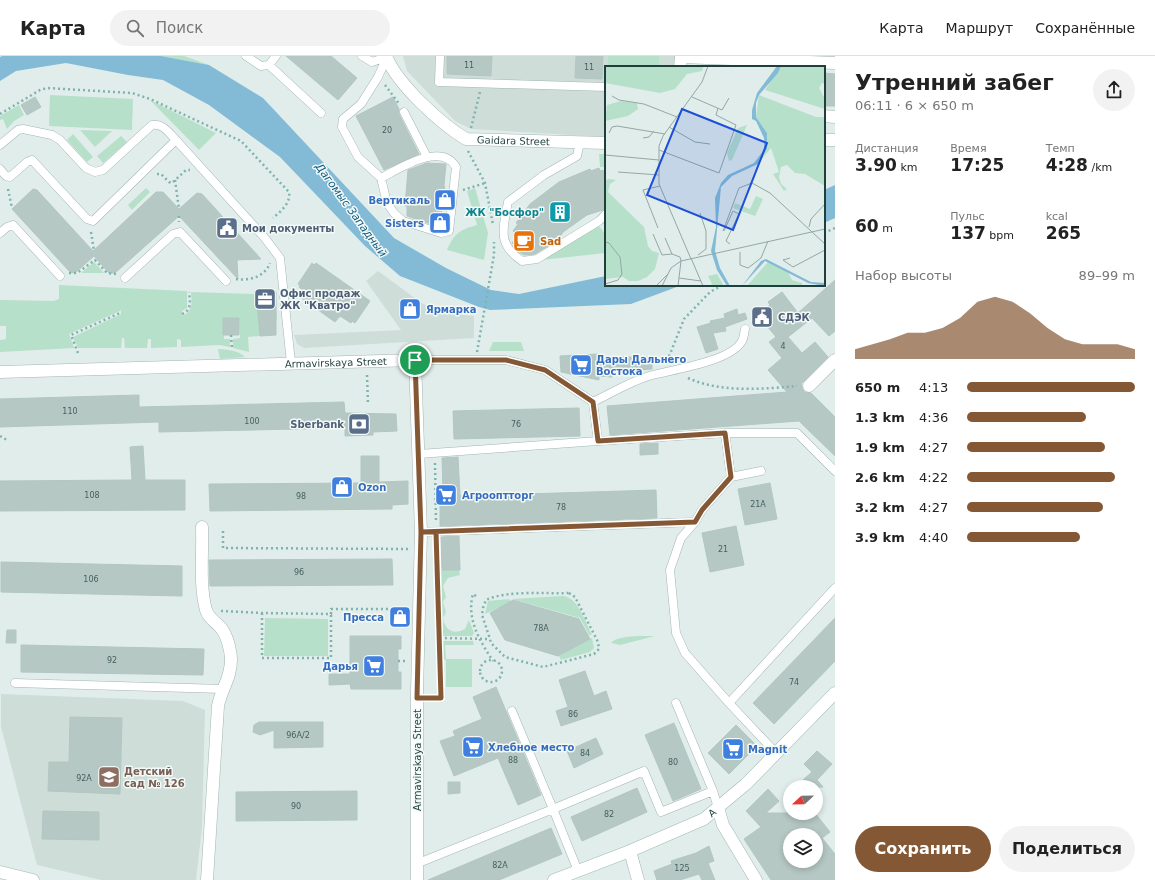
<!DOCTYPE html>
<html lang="ru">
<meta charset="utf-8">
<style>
:root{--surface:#fff;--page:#f2f2f2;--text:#222;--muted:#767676;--line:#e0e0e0;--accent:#855835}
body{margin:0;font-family:"DejaVu Sans",sans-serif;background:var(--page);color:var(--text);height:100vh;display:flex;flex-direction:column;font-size:15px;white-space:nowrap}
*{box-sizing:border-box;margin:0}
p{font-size:13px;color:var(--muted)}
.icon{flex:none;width:22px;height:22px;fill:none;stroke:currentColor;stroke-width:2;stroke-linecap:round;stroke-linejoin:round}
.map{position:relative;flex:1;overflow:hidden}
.panel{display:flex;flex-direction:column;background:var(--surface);width:320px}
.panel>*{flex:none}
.needle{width:26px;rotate:248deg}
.fabs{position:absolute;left:783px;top:724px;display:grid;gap:8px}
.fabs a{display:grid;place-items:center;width:40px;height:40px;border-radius:50%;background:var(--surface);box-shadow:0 2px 6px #0003;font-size:20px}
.pin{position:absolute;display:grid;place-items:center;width:34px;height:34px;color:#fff;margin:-17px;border:2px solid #fff;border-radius:50%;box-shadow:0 1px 4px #0007}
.round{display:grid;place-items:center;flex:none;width:42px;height:42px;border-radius:21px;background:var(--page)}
.headline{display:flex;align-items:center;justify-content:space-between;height:68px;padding:0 20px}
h1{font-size:22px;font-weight:700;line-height:30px}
.metrics{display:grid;grid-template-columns:repeat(3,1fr);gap:6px;height:68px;padding:4px 20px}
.metrics div{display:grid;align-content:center}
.metrics b{font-size:17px;font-weight:700}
.metrics small{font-size:11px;font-weight:400}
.metrics p{font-size:11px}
.chart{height:112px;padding:8px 20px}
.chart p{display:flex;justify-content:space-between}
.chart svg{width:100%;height:72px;margin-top:4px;fill:var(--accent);opacity:.7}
.button{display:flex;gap:8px;margin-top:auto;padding:8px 20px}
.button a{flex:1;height:46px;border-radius:24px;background:var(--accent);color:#fff;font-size:16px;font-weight:700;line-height:46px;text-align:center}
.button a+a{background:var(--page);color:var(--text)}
ul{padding:0 20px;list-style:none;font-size:13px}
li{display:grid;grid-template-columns:64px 48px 1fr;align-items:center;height:30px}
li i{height:10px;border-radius:5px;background:var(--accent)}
header{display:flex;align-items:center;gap:24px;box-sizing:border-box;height:56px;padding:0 20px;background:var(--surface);border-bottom:1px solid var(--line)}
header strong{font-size:19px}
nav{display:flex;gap:22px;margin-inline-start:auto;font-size:14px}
.search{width:280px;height:36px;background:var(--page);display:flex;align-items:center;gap:10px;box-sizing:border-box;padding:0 14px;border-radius:22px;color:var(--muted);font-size:15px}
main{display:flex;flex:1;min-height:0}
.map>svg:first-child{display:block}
</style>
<header>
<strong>Карта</strong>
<div class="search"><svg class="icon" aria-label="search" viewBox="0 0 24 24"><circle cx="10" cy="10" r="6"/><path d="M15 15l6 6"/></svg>Поиск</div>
<nav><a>Карта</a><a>Маршрут</a><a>Сохранённые</a></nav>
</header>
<main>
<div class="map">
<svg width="835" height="824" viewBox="0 0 835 824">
<rect width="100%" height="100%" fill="#e1edea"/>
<path fill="#cfddd9" d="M403,0h272v11h-69v70l-135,-8 -16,-8 -48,-50z
M378,215l45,33 22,9 29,3v22l-170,10 -7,-4 -3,-9 107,-5 -35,-49z
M1,638l182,7 22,9 -3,117 -6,53h-95l-64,-15 -36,-138z"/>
<path fill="#b7e0ca" d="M161,0h23l25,9z
M608,0h51v11h-51z
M50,39l83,4 -1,31 -83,-4z
M150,44l66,33 -17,17z
M19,49l5,10 -10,6 -7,8 -4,-10 -3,1v-4z
M80,74l32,1 -17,16z
M73,78l20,23 -6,5 -20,-22z
M121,80l6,6 -24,21 -6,-7z
M599,98h7v13h-6z
M146,132l4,4 -18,18 -4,-5z
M475,132l13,45 -4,27 -37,-10c8,-18 13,-20 30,-25l-10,-34z
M599,170l7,9v18l-65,7z
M94,206l10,11h-23z
M59,229l128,6v17l-5,3v5c11,-4 10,-14 9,-24l63,2v10l22,1 1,15 -18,2 1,14 -12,1 1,15 -16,-4v-9l7,-1 -1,-20h-16l1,21h6v8l-11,-2 -38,2v-7l-4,-1v8l-26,1v-9h-3l-1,9h-22l-1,-10h-2l-1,10h-43l-5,-11 48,-23 1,-4 -53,24 5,14 -74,4v-12l6,-1v-13h-6v-26l54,1 5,-2z
M493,286h28l3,9h-35z
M218,293c8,0 22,2 27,8l-25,2z
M440,514h19l1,5 -12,3 -5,8 3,11 -3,5 3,10 -3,6c2,13 11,17 22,11l4,-9 5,13 -2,3h-30z
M563,540c16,2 22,26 29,39h-3l-9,-17 -68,-19z
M509,543l2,3 -26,12 3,-13z
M265,562l63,1v37h-64z
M655,580l-35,9 -9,-2c5,-8 35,-7 44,-7z
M592,582l2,10 -4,4 -29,8 -2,-4z
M442,585h31l1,4h-29l1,14h26v28h-26v-27l-3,-1z"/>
<path fill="#83bbd7" d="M161,0l48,9 54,33 131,140 52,30 45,22 28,4 87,-18v9h76l-51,19 -141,6 -11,-3 -79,-31 -35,-30 -85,-89 -71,-52 -46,-25 -35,-5 -62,-12 -50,8 -16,10v-24l2,-1z
M835,129v33l-11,5v-33z"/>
<path fill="#b6c8c3" stroke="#b2c7c2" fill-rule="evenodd" d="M286,0h45l26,22 -19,22z
M447,0h45l-1,20 -44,-2z
M576,0h27l-1,23 -27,-1z
M824,17l11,1v32h-11z
M35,41l6,10 -14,8 -6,-10z
M393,41l6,12v5l20,40 -35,16 -28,-54z
M427,107l19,1 -2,21 2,10 -4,13 -2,19 -33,-11v-10h-2l3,-36z
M599,112l1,3 3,-1 3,7v32l-19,6 -24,17 -5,8 -23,14 -11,1 -7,-5v-3l-5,-4 4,-6 -3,-2 2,-2 -2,-2 5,-7 -2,-1 14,-19 29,-22 31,-13 1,2z
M33,133l4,1 56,61 63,-59h7l16,17 18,-16 5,1 59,65 -24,1 1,19 -59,-63 -64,57h-6l-15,-17 -19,17 -5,-1 -58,-63z
M312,207l2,2 2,-2 54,38 -15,22 -3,-2 -1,2 -11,-7 -5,6 -35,-25 4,-6 -5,-4 1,-2 -2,-1z
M835,224v51l-6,5 -17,-18 -24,19 14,16 13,-11 13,15 -27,27 3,8 7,1 24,24v39l-36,-35 -189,14 -3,-29 180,-14 -19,-22 14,-12 -13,-16 7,-5 -18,-22 12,-10 -2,-3 14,-10 16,21z
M256,236h20v43l-16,1z
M737,253l1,6 7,-2 2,6 -22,8 1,4 -13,2 5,16 -12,4 -9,-26 14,-4 -1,-2 15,-3 -1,-4z
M223,262h16v17h-16z
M598,298v3h54v12l-40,3v5l-13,-1v4l-38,-8 -1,-16z
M139,339v12l205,-5 1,11 51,1 1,17 -24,1v3l-28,1v-8l-186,4v-10l-159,5v-28z
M579,352l1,28 -126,3 -1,-28z
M658,387v11l-18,1v-11z
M143,390l2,34h40v30l-185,1v-30l132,-1 -2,-33z
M361,400h18v26l29,-1v23l-16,1v4l-182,2 -1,-27 152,-1z
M458,401l2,39 196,-6 1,28 -217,8v-34l3,-1 -1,-33z
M770,427l7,36 -32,6 -7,-36z
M736,470l8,39 -34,7 -8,-39z
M459,480l1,34h-18l-1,-33z
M392,503l1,26 -183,1 -1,-26z
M1,506l181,4v30l-181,-4z
M513,544l66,19 11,20 -32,17 -53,-16 -15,-27z
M835,562v43l-61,63 -21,-21z
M7,574h9v13h-10z
M350,580h51v13h-3v23h3v17h-50l-1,-5 -21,1v-11h21z
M21,589l183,4 -1,26 -182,-3z
M585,615l9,25 12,-5 6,18 -51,17 -5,-15 12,-4 -9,-27z
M496,631l45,108 -23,10 -20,-47 -44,18 -14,-35 15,-5 -2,-5 29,-12 -9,-22z
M70,661l52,1 -2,76 -72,-3 1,-29h20z
M259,666h64v25l-49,1v-18l-14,5 -7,-3 1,-7z
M674,667l27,66 -28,12 -28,-66z
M736,669l21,21 -28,28 -21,-21z
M596,682l7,16 -29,14 -7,-17z
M817,695l15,13 -15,16 6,7h-28l17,-15 -8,-8z
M448,726h12v11l-12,1z
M637,732l10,24 -65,29 -11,-24z
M768,733l11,12 -13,12h49l15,19 -8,6 13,16v26h-64l-27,-41 17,-12 -15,-16zM790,779h26v26h-26z
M357,735v29l-121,1v-29z
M43,755l56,1v28l-57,-1z
M551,772l11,26 -63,26h-71z
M709,790l5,15 -6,2 7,17h-13l-3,-6 -19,6h-23l-3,-9 18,-7 -1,-3 25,-8z"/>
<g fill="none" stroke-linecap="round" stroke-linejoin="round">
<g stroke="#a3b5b2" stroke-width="9">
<path id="lane" d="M246,0l15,10 8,-1 52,48
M362,0l10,6 15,-5
M440,0l-1,26 167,5
M269,9l7,-9
M404,56l23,45
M580,86l-3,14 -33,19 -36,27c-5,27 -11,42 14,59l15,-2 62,-38 7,-7
M0,89l18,-15 5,-1 29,6 8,5 26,28 9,4 8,-2 49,-45c11,-2 17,8 24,15
M0,113l6,7 4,1 17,-15 5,-2 55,59 6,2 83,-81 88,97 16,21 11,105
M381,122c18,-9 60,-37 75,-11l-7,64 -8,2 -38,-12 -9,-8 -7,-10 -6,-25 -23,-21 -16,-30 1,-8 18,-15 17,-27 9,-20
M0,177l7,-6 6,-2 47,51
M125,222l48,-44 7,-2 46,49
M415,304h91l39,10 48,32c19,-9 36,-20 56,-26 21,-6 82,-14 93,-35 2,-3 2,-8 3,-12
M593,346l5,39 127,-8h72l38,38
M725,377l6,44
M419,398l179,-13
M421,476l274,-10
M15,627l208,6
M676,647l37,88
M729,647l-44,-50 -9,-20 -6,-63 11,-32 14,-16 7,-12 29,-33 30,-6
M512,655l41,98 91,-38 17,41 52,-21 5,17
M776,697l-47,-50 106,-115
M416,808l137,-55 25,62"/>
</g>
<g stroke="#a3b5b2" stroke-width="13">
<g id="street">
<path id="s1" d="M386,0c11,28 55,68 80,83l140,4"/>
<path d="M680,11l1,-10 154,6"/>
<path d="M824,60l11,1"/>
<path d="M824,84h11"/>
<path id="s2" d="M0,316l415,-12 6,172 -4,160v188"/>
<path d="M809,330l26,-26"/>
<path d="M202,471c1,26 -3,57 4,83 3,9 9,11 15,18 6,7 10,23 10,32 0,19 -10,29 -13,46l-11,174"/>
<path d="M718,752l5,17 33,55"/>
<path d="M630,795l8,29"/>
</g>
</g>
<g stroke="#9ebab5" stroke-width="13">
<g id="secondary">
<path d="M0,816l33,8"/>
<path id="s3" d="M554,824l76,-29 74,-32 42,-35 89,-91"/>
</g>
</g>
<path stroke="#7eb4ac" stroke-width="2.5" stroke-dasharray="2 3" stroke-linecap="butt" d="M385,29l15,20
M0,58l40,-24 7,-2 85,5 18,6 91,42 48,51c2,11 -8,19 -16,26
M471,72l9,-36
M468,95l17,32 8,42
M157,118h4l8,8 3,1 14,-13h4
M175,124l4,29
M8,133l4,19
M463,134l22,-7
M179,160v6
M91,176l3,19
M824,177l11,-5
M69,217h8l18,-13 12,13 9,1
M236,223c13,2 29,-2 34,-16
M182,258c10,-4 8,-13 7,-22
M231,279l1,14
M477,296l17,-97v-13
M78,297l-7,-18 51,-23
M669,305l-1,-2 16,-40 26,-27 13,-7
M367,319l1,30
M688,322c32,15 75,11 109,8
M0,380l7,4
M435,407l1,59
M223,475v17l187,1
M569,537l6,4 23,45 1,7 -5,5 -51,13 -38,-10 -14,-14 -1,-4 -8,-24 1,-7 3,-8c21,-10 59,-6 83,-7z
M476,540l-3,-2c-7,25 7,47 20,67
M221,555l41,2 69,1v-5h76
M262,557v45h69v-44
M440,582l50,1
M480 615a11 11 0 1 1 22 0a11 11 0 1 1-22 0Z
M398,605h8
M428,642h13l-5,-157"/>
<use href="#lane" stroke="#fff" stroke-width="8"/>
<use href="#street" stroke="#fff" stroke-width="12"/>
<use href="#secondary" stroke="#fff" stroke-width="12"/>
</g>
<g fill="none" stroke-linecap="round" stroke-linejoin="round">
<g stroke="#fff" stroke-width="8">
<path id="route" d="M415,304l6,172h15l5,166h-24l4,-166 274,-10 7,-12 29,-33 -6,-44 -127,8 -5,-39 -48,-32 -39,-10h-91"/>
</g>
<use href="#route" stroke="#855835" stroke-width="5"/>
</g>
<defs>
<g id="shop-square" transform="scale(1.15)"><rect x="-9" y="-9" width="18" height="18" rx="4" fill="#3f7fe0" stroke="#f2f9f7"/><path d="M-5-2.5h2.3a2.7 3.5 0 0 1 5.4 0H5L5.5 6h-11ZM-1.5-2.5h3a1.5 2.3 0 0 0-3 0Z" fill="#fff"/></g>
<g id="building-square" transform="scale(1.15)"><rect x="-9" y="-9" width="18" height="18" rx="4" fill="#0f9aa8" stroke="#f2f9f7"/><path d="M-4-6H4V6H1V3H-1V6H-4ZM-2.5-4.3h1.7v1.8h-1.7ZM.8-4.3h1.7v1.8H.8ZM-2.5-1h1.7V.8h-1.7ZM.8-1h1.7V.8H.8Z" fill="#fff"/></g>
<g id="civic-square" transform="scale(1.15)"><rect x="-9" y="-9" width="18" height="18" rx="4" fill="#5c6f8a" stroke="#f2f9f7"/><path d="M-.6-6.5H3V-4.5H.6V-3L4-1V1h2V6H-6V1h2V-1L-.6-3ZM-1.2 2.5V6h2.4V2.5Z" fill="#fff"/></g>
<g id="cafe-square" transform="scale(1.15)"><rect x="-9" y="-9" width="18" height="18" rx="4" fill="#e8710a" stroke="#f2f9f7"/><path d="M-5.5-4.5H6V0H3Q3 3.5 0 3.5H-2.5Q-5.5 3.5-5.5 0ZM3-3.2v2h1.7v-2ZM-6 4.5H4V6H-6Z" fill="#fff"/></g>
<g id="office-square" transform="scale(1.15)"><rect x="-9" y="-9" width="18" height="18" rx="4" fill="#5c6f8a" stroke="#f2f9f7"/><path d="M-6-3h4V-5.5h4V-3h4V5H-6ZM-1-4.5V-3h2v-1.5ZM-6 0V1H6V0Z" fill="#fff"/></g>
<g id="supermarket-square" transform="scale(1.15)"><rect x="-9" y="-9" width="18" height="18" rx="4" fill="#3f7fe0" stroke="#f2f9f7"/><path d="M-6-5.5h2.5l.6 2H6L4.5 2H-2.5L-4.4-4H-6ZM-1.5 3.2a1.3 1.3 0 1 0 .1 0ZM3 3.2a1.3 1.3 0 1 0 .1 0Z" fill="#fff"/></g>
<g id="bank-square" transform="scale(1.15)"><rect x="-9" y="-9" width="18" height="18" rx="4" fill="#5c6f8a" stroke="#f2f9f7"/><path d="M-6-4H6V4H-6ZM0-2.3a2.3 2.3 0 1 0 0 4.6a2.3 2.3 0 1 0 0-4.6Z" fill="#fff"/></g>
<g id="school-square" transform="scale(1.15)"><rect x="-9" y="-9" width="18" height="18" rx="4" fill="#8d6e63" stroke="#f2f9f7"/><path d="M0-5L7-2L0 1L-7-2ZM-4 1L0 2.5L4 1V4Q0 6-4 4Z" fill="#fff"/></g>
</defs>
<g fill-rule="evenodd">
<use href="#shop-square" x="445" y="144"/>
<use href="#building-square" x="560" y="156"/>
<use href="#shop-square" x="440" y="167"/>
<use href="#civic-square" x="227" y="172"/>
<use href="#cafe-square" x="524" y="185"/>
<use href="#office-square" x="265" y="243"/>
<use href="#shop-square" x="410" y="253"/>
<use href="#civic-square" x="762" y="261"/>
<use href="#supermarket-square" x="581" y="309"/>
<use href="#bank-square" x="359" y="368"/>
<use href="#shop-square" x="342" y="431"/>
<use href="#supermarket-square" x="446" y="439"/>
<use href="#shop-square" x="400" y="561"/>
<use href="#supermarket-square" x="374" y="610"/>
<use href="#supermarket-square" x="473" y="691"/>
<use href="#supermarket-square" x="733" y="693"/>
<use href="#school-square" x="109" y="721"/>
</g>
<g text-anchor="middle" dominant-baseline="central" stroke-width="3" stroke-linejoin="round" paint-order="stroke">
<g font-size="8" fill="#45615e">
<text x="469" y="9">11</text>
<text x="589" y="11">11</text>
<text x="387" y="74">20</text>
<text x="783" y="290">4</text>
<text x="70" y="355">110</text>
<text x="252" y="365">100</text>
<text x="516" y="368">76</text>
<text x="92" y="439">108</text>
<text x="301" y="440">98</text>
<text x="758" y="448">21А</text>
<text x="561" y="451">78</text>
<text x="723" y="493">21</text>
<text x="299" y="516">96</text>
<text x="91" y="523">106</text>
<text x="541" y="572">78А</text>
<text x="112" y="604">92</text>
<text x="794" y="626">74</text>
<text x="573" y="658">86</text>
<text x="298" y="679">96А/2</text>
<text x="585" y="697">84</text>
<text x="513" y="704">88</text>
<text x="673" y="706">80</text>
<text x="84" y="722">92А</text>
<text x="296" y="750">90</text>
<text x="609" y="758">82</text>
<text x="500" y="809">82А</text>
<text x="682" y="812">125</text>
</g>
<g font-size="10" fill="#1f3f3c" stroke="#f2f9f7">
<text stroke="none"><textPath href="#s1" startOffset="164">Gaidara Street</textPath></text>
<text stroke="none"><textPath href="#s2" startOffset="336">Armavirskaya Street</textPath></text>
<text transform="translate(417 704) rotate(-90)">Armavirskaya Street</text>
<text stroke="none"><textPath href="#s3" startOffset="172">A</textPath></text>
</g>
<g font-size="10" font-weight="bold" fill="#366cbe" stroke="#f2f9f7" text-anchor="start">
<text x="430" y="144" text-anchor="end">Вертикаль</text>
<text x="424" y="167" text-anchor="end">Sisters</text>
<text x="426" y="253">Ярмарка</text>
<text x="596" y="303">Дары Дальнего<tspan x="596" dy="12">Востока</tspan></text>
<text x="358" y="431">Ozon</text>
<text x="462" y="439">Агрооптторг</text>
<text x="384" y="561" text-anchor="end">Пресса</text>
<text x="358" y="610" text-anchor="end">Дарья</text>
<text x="488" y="691">Хлебное место</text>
<text x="748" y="693">Magnit</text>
</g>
<g font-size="10" font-weight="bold" fill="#0d838f" stroke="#f2f9f7" text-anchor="end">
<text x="544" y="156">ЖК "Босфор"</text>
</g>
<g font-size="10" font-weight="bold" fill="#4e5e75" stroke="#f2f9f7" text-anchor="start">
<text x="242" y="172">Мои документы</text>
<text x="280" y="237">Офис продаж<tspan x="280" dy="12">ЖК "Кватро"</tspan></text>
<text x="778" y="261">СДЭК</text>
<text x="344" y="368" text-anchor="end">Sberbank</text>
</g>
<g font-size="10" font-weight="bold" fill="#c56008" stroke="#f2f9f7" text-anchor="start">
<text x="540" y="185">Sad</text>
</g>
<g font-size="10" font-weight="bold" fill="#785e54" stroke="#f2f9f7" text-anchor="start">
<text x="124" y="715">Детский<tspan x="124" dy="12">сад № 126</tspan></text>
</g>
<g font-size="11" font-style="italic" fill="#145b81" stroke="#f2f9f7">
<text transform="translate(351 154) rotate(54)">Дагомыс Западный</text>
</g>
</g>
<g transform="translate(605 10)">
<rect width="220" height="220" fill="#e1edea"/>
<path d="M0,0h99l-2,5 -15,3 -12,15 -15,4 -55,-10zM176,0h44v18l-3,-1 -3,5 6,11v10l-60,-19zM154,29l57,22h9v69l-20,-12 -10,-1 -8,-8 -6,2 -2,10 2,7 6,5 -3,2 -11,-17 6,-2 -8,-24 -13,16 9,-22v-9l-11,-16zM16,35l16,2 1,6 -10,7 -23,5 2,-16zM142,59l-15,35 -3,1 -2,-8 11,-25zM5,113l6,1 -6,4 -2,8 36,35 4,19 4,5 7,2 -4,16 -8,8 -9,4h-9l-6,-4 -18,2v-99zM151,130l7,3 -8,17 -22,-8 2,-5 15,6zM163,196l20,10 4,8 10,3v3h-55zM112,208l7,12h-15l3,-2 -4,-8z" fill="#b7e0ca"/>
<path d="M172,0h4l-3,7 -19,22 -3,8v14l11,16v16l-9,15 -26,12 -11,11 -6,64 5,17 10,18h-3l-10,-16 -6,-19 5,-24 -1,-29 6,-15 7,-8 26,-12 10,-13v-12l-8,-17 -4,-2v-9l5,-17zM161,193l45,23 14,1v3l-17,-3 -43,-22 -23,25 19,-25z" fill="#83bbd7"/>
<path fill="none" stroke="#93a7a4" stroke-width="1" d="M7,30l7,4 25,4 33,13M87,31l30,13 7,-12M64,61l26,15 15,2M4,67l3,-6 5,-1 48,8M38,72l6,-1 5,-6M54,84l60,23 17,-48 -20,-10 2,-7M0,89l54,5M13,106l41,3M204,161l2,-8 14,-15M53,162l-15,-38 17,-4M118,165l16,-43 13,-5 18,10 55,51M119,165l9,-20M48,168l9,21 10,-1M60,172l7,16 8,3 1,4 -3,25M0,176l4,1 11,14 2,17 -4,6 -13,4M125,178l-4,-3 13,-27 -6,-3M135,186v13l8,3 13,-10 7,-17M93,189l8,-6v-18l-6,-18M86,192l12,28M185,192l-7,2 10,7 32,-17M86,193l-32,-75v-38l4,-10 39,-54 6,-16M74,212l22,3M51,220l12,-12M57,220l9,-18 10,-7 144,-32"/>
<path fill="#1d4ed8" fill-opacity="0.15" stroke="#1d4ed8" stroke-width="2" d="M77,43l85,34 -34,87 -86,-35z"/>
<rect width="220" height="220" fill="none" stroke="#1f3f3c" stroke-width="2"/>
</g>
</svg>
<div class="fabs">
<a><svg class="needle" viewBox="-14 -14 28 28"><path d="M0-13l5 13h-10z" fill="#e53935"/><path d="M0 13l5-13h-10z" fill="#767676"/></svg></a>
<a><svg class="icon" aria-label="layers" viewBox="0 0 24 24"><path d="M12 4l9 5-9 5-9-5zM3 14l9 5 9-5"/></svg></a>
</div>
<div class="pin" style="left:415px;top:304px;background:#1e9e55"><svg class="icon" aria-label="arrive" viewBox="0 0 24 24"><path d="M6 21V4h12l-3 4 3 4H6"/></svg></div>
</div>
<section class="panel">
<div class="headline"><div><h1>Утренний забег</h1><p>06:11 · 6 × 650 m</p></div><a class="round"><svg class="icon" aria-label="share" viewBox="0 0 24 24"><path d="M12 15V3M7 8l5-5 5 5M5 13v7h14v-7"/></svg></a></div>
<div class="metrics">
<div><p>Дистанция</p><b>3.90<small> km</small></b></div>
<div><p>Время</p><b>17:25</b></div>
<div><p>Темп</p><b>4:28<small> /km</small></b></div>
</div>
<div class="metrics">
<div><b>60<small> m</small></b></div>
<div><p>Пульс</p><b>137<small> bpm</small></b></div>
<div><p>kcal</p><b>265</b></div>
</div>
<div class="chart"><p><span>Набор высоты</span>89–99 m</p>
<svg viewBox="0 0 160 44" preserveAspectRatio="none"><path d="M0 44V38L10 35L20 32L30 28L40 28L50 25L60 19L70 9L80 6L90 9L100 16L110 25L120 32L130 35L140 35L150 35L160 38V44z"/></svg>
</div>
<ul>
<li><b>650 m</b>4:13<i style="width:100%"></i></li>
<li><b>1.3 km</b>4:36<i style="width:71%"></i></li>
<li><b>1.9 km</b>4:27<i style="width:82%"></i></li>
<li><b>2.6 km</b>4:22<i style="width:88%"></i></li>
<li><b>3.2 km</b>4:27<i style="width:81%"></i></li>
<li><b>3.9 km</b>4:40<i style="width:67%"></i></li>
</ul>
<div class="button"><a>Сохранить</a><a>Поделиться</a></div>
</section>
</main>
